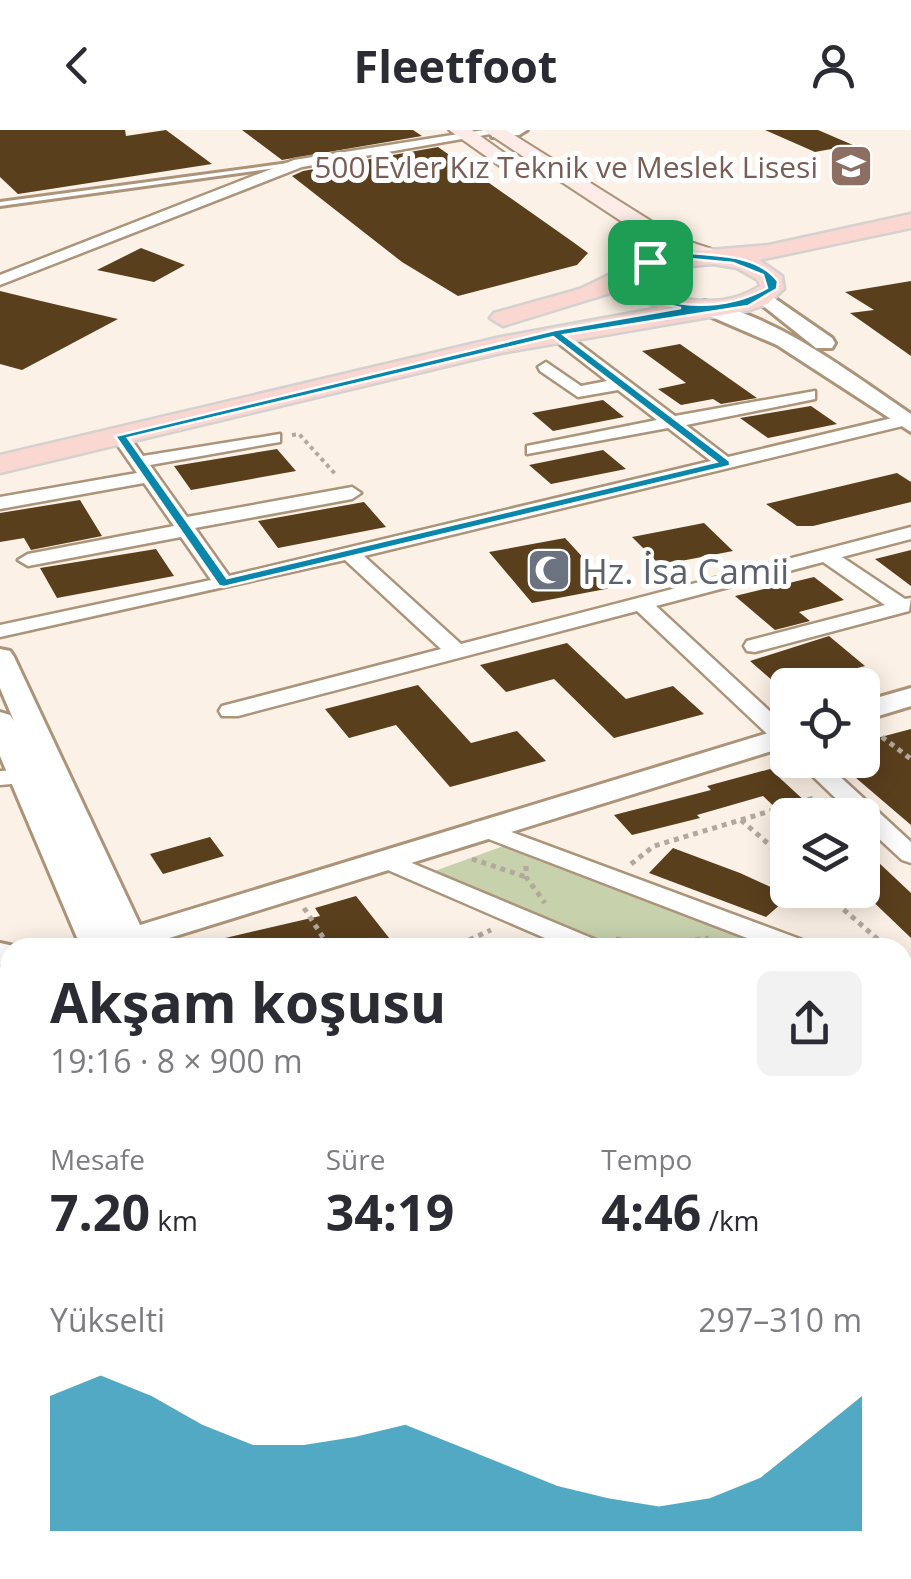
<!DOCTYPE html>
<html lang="tr">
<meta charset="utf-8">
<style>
:root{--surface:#fff;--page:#f2f2f3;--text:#2b2b33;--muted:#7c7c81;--accent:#0a86aa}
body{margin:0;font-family:"Open Sans",sans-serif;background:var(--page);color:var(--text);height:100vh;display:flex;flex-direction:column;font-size:38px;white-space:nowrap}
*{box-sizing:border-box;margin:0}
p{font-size:32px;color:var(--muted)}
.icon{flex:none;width:55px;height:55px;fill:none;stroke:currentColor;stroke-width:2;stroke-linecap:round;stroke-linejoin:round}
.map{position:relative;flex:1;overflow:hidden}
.side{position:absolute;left:0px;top:808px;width:912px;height:642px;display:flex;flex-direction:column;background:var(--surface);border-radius:30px 30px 0 0;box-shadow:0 5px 25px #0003}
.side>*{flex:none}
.controls{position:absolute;left:770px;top:538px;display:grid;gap:20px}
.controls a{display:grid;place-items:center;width:110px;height:110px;border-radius:15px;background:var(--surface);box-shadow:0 5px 25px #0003;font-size:50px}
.pin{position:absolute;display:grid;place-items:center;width:85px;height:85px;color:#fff;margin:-42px;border-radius:20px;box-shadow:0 5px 15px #0006}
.round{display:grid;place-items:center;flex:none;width:105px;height:105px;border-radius:15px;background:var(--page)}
.head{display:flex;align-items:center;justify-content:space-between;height:170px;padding:0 50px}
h1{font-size:55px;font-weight:700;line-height:75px}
.metrics{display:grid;grid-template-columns:repeat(3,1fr);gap:15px;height:170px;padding:10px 50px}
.metrics div{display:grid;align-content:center}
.metrics b{font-size:50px;font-weight:700}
.metrics small{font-size:28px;font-weight:400}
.metrics p{font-size:28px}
.chart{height:280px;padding:20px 50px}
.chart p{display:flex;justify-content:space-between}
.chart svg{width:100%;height:180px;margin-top:10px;fill:var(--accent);opacity:.7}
header{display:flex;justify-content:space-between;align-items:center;height:130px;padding:0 50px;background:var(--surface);font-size:45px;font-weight:700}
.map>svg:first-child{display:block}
</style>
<header><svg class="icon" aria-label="back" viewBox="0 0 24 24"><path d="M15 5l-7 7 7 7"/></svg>Fleetfoot<svg class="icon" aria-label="person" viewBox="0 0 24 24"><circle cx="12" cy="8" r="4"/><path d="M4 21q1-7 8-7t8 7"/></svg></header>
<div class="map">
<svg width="911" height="1449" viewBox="0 0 911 1449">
<rect width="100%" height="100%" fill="#fcf1e6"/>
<path fill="#c7d1ac" d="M509,714l271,103h-163l-185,-75z"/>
<path fill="#5a3f1d" d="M0,0h125l1,6 40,-6 46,34 -194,30 -18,-17z
M242,0h171l9,6 -140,24z
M765,0h53l35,15 -38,7z
M438,17l135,95 15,11 -11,12 -119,31 -56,-34 -110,-86 11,-5z
M141,118l44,17 -31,17 -57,-12z
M911,151v75l-61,-43 24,-3 -29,-18z
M0,161l41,10 77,18 -96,51 -22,-6z
M680,214l77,54 -36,6 -8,-5 -32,6 -23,-16 28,-6 -44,-32z
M603,270l21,17 -71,14 -21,-18z
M811,276l26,18 -69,14 -28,-20z
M277,319l19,22 -105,19 -17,-24z
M603,320l23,19 -75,15 -22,-19z
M897,343l14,9v20l-98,24h-16l-31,-22z
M80,370l22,36 -71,14 -7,-12 -24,4v-29z
M364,372l22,25 -108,21 -20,-27z
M704,393l29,28 -73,14 -28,-28z
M565,408l46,50 -79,15 -43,-51z
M156,419l18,27 -117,22 -17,-30z
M911,420v36l-36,-27z
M814,447l30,23 -45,12 11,9 -35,9 -40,-34z
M829,506l36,30 -84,22 -31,-27z
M567,513l59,56 47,-13 31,28 -90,24 -60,-59 -48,13 -26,-27z
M418,555l53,58 46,-12 29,30 -96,26 -54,-62 -47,13 -24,-29z
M911,599v96l-76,-65h27v-18z
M770,639l50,46h-37l-20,-19 -66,19 3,3 -68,17 -18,-20 97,-25 -4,-4z
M210,707l14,19 -61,18 -13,-20z
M673,718l67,25 50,23 -24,21 -117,-44z
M878,732l33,31v45l-49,-47v-24z
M356,766l41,52h-175l-1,-9 99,-23 -5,-8z"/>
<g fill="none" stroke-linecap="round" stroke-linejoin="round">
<g stroke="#ab9479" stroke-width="6">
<path id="service" d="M296,32l2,1v2l-298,41v-4z"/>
</g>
<g stroke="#ab9479" stroke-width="5">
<path id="minor" d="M484,0l18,2 -200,35 -302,118v-10l294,-115z
M549,200h12l114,86 140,-25v8l-129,26 42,32 177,-42 6,1v8l-547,132 97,88 450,-117v12l-69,18 63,42 6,-1 -2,13 -154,41 -8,-1 -3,-5 3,-5 138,-36 -62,-43 -167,44 132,122v20l-8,-2 -143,-135 -399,105h-16l-3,-5 3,-5 219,-57 -96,-89 -345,77v-12l211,-45 -30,-43 -153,29 -10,-6 10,-6 146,-28 -30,-43 -144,26v-12l137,-24 -25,-36 9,-5 6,1 16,23 137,-22v8l-6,1 -124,22 37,52 165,-30 9,6 -9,6 -157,29 34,48 482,-115 -43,-33 -141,26v-8l130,-26 -39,-30 -40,7 -38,-26 -2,-4 8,-5 35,24 26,-5 -58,-45z
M796,630h26l89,82v21l-9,-3 -40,-37v-8h-9z
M26,640l12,7 -4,5 -34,3v-14z
M482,691l326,121 4,6h-39l-300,-115 -3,-5 3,-5z
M383,721l218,91 4,6h-37l-194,-84 -4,-5z
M902,848l9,3v18l-9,-3z
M902,931l9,2v21l-9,-3z
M911,1042v22l-9,3v-22z
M10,1207v27l-10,3v-27z
M911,1384v32l-9,2v-31z
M782,1440h54l-5,9h-54z"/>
</g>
<g stroke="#ab9479" stroke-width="6">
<path id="tertiary" d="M492,0h35l-8,5 -27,2z
M764,161l68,47 3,5 -3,5h-16l-59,-47 -3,-4z
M705,171c78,19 141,69 206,113v18l-134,-87 -79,-34 -3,-4 3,-4z
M0,519l10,2 4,6 126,268 648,-198v19l-638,198 1,4h-79l6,-8 -78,-184v-44l10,3 4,6 -14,-33z
M911,558v18l-49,15v-19z
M0,813l23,5h-13v17h-10z
M354,1440h97l4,9h-97z"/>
</g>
<g stroke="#ab9479" stroke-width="4">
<path id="secondary" d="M449,0h23l49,35 -3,4h-14z
M483,0h23l172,108 43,14 3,5 -11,7 -51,-16z"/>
</g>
<g stroke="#d4d2d0" stroke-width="5">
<path id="primary" d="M911,84v14l-152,32 23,16 2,13 -17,15 -17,6 -249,43 -501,120v-18l501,-118 158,-29 -36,-19 -120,37 -13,-8 4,-5 86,-24 70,-34 119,-10zM713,134l24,4 21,12 2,6c-34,22 -82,19 -115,-4l11,-13z"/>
</g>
<path stroke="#b2a89d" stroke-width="4" stroke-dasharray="4 4" stroke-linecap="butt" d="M292,305l7,-1 38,42"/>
<path stroke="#b2a89d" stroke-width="5" stroke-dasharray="5 5" stroke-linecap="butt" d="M874,601l37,28
M741,690l47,41
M472,729l54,18
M631,734l23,-18 163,-49
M526,736v11l19,26
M821,760l67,58
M304,778l26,40
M616,809l46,5 47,-6
M451,818l40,-18
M0,891l10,28"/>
<path stroke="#b2a89d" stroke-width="6" stroke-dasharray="6 6" stroke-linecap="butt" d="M0,941l10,-3
M0,1082l10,-3
M0,1137l10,23
M902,1164l9,-3
M902,1267l9,-3
M0,1398l10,-3
M0,1435l4,14
M215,1440l4,9"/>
<use href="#service" fill="#fff" fill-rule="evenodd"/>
<use href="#minor" fill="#fff" fill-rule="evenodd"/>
<use href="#tertiary" fill="#fff" fill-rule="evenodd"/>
<use href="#secondary" fill="#fdebe7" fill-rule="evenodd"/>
<use href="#primary" fill="#fad7d0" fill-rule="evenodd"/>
</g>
<path fill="#0a86aa" stroke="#fff" stroke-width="2.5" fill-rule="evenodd" d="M690,123c30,3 68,2 88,28l-1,8 -29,17 -184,29 166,126v5l-506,121 -5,-1 -104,-150 440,-106 126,-22c-20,-5 -52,-9 -54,-32l20,-16zM690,129l43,4 30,12 4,13c-36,20 -96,26 -130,-4v-7l16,-13zM553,207l163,125 -489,116 -99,-140z"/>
<defs>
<g id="school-square" transform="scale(2.25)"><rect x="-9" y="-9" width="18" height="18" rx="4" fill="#8d6e63" stroke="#fff"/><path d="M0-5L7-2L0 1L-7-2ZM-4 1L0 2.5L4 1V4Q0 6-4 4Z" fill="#fff"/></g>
<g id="mosque-square" transform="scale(2.25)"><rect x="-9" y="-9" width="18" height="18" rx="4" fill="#6b7280" stroke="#fff"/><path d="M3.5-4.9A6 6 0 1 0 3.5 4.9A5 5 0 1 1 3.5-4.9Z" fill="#fff"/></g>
</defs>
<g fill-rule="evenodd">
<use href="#school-square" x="851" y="36"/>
<use href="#mosque-square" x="549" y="440"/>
</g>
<g text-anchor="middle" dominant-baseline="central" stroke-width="10" stroke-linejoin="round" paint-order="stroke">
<g font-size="30" fill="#785e54" stroke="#fff" text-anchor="end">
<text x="818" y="36">500 Evler Kız Teknik ve Meslek Lisesi</text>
</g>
<g font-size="35" fill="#5b616d" stroke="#fff" text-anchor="start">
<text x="582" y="440">Hz. İsa Camii</text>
</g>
</g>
</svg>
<div class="controls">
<a><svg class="icon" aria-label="locate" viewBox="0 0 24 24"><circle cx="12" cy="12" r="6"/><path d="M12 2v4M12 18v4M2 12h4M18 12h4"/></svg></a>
<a><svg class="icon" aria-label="layers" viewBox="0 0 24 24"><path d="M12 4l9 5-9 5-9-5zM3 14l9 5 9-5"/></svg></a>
</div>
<div class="pin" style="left:650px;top:132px;background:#1e9e55"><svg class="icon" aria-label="arrive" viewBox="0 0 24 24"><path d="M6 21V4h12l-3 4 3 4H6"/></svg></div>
<section class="side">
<div class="head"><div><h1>Akşam koşusu</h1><p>19:16 · 8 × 900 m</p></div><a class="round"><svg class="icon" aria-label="share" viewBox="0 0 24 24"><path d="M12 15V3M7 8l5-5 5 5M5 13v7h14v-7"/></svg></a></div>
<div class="metrics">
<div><p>Mesafe</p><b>7.20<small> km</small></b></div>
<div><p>Süre</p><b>34:19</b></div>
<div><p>Tempo</p><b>4:46<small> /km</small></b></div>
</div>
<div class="chart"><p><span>Yükselti</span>297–310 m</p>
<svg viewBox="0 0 160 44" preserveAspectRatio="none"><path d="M0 44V11L10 6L20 11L30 18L40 23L50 23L60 21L70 18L80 23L90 28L100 33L110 36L120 38L130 36L140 31L150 21L160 11V44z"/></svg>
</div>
</section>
</div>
